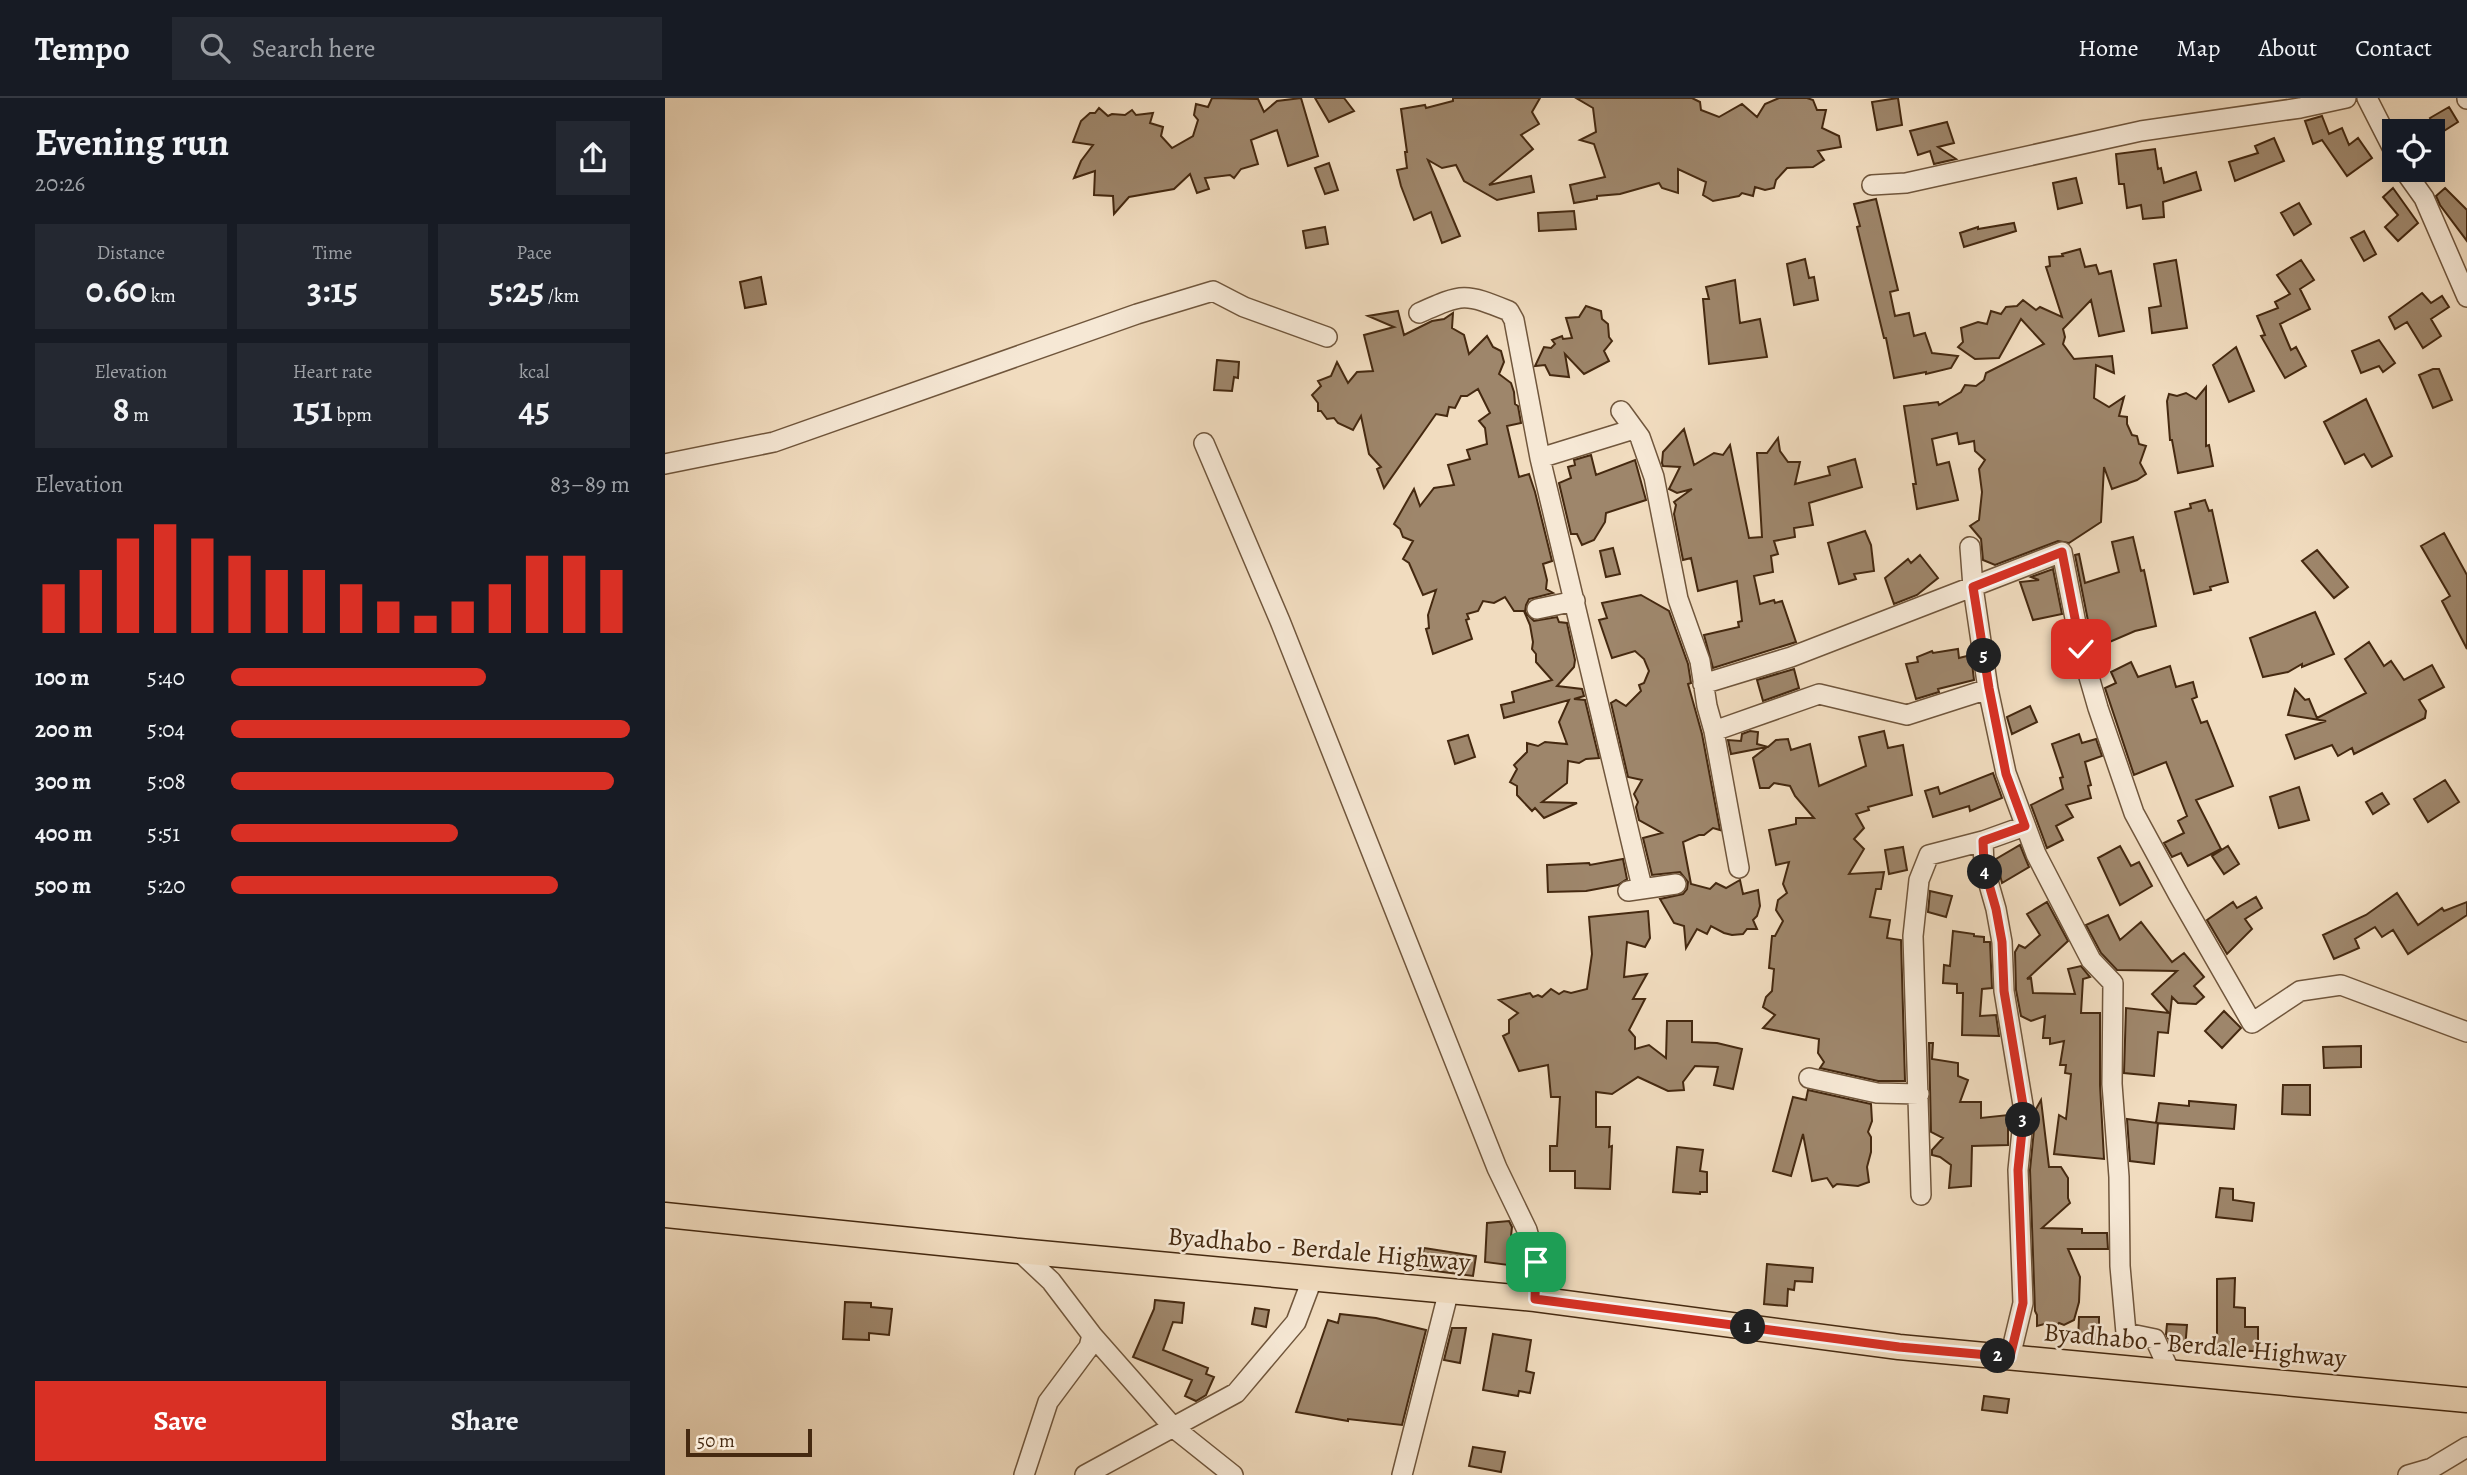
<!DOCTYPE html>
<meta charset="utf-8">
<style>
:root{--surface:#171b24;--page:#242831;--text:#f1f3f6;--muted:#9ea1a6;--line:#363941;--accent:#d93025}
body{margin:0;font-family:Alegreya,serif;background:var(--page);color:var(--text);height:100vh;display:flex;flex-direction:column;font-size:26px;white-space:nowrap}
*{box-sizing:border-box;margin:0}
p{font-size:23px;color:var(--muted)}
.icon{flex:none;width:38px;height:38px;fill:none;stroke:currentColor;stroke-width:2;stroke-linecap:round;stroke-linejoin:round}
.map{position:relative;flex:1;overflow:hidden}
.side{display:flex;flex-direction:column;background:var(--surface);width:665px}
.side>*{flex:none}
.fabs{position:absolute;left:1717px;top:21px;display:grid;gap:14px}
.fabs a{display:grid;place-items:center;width:63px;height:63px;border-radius:0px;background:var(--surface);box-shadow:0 7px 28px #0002;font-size:35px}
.scale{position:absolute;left:21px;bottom:18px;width:126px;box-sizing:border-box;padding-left:7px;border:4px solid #452910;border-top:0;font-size:19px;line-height:24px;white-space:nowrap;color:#452910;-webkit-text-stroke:5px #f6e8d5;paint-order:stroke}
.pin{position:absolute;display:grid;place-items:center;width:60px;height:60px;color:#fff;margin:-30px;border-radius:14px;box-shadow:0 4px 10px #0006}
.km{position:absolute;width:35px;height:35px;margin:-18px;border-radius:50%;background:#222;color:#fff;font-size:19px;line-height:35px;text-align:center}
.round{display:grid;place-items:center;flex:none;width:74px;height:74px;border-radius:0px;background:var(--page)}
.headline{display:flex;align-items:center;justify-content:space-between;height:119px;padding:0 35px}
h1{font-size:38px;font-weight:700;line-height:52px}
.metrics{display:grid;grid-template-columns:repeat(3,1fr);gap:10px;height:119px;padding:7px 35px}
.metrics div{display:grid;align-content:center;border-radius:0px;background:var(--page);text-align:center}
.metrics b{font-size:35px;font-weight:700}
.metrics small{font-size:19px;font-weight:400}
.metrics p{font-size:19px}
.chart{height:196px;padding:14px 35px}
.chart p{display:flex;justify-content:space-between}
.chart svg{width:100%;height:126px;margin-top:7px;stroke:var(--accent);stroke-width:6}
.button{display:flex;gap:14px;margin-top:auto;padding:14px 35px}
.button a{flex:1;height:80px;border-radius:0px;background:var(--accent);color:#fff;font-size:28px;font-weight:700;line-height:80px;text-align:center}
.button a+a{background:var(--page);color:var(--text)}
ul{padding:0 35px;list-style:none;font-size:23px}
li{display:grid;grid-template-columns:112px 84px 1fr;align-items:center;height:52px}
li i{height:18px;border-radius:9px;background:var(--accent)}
header{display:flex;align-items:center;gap:42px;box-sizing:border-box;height:98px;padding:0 35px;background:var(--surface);border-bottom:2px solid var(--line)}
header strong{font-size:33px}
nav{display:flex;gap:38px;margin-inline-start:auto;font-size:24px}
.search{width:490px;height:63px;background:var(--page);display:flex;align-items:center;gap:18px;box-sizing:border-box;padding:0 24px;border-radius:0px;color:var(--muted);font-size:26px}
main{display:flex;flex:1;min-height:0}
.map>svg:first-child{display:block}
</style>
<header>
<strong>Tempo</strong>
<div class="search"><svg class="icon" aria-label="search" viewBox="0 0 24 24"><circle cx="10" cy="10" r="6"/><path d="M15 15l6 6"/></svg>Search here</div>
<nav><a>Home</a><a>Map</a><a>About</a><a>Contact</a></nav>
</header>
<main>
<section class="side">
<div class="headline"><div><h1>Evening run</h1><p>20:26</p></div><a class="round"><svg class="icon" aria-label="share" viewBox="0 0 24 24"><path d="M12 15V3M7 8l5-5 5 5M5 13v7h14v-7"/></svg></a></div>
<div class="metrics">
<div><p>Distance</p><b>0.60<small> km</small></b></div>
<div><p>Time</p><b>3:15</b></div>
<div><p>Pace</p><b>5:25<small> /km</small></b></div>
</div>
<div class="metrics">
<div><p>Elevation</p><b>8<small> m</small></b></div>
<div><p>Heart rate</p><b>151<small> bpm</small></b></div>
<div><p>kcal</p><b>45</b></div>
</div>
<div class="chart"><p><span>Elevation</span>83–89 m</p>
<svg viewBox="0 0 160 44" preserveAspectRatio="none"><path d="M5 44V27M15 44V22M25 44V11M35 44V6M45 44V11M55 44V17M65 44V22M75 44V22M85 44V27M95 44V33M105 44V38M115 44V33M125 44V27M135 44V17M145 44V17M155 44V22"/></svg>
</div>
<ul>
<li><b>100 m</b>5:40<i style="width:64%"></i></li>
<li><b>200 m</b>5:04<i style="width:100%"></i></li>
<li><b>300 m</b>5:08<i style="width:96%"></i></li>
<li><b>400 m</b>5:51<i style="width:57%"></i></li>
<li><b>500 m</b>5:20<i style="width:82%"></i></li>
</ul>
<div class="button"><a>Save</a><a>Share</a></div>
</section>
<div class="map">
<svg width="1802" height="1377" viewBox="0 0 1802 1377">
<rect width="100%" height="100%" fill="#f1dcbf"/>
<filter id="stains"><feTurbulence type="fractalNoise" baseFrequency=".00286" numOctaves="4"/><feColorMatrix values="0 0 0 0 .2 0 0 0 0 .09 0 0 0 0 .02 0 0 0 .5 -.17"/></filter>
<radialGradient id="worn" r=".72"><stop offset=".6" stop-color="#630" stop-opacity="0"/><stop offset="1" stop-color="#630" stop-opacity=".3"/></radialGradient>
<path fill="#9e866b" stroke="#452910" stroke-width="2" d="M547,0l46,1 6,13 13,-11 24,-3 17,58 -30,10 -11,-36 -26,10 7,24 -17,5 -7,9 -4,-3 -25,3 4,11 -12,4 -7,-19 -16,15 -45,8 -15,17 -1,-18 -19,-1 1,-24 -21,7 7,-17 12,-16 -20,-3 8,-21 9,-8h5l4,-5 9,8 4,-2 13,1 7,-5 4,5 17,-2 -3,10 13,4 -2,9 11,12 21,-12 5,-16 -4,-5 2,-11 12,3z
M650,0h29l10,13 -25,11z
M788,0h87l-8,14 7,12 -18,11 12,14 -44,36 42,-9 3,16 -37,8 -33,-19 -8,-16 -14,3 -14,-8 32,76 -18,7 -11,-31 -17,8 -13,-34 -4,-16 10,-2 -2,-16h2l-6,-43 24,-4 1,3 27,-7z
M911,0h116l8,4 1,8 18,7 23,-13 15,13 8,-13 14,-6h28l6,2 4,10h9l-4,18 17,8 2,11 -23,4 6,9 -11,7 -26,1 -11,12 -2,8 -9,2 -10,-3 -2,9 -11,-3 -3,3 -26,5 -10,-6 3,-13 -28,-13v24l-16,-5 -3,-5 -39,11 -23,2v3l-23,4 -4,-18 35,-8 -11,-33 -14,-4 16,-8 -3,-24z
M1233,0l4,27 -25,5 -5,-28z
M1784,9l9,15 -19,12 -9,-16z
M1657,18l7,18 13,-6 7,17 9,-7 14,20 -25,18 -25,-36 -9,4 -8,-23z
M1282,24l7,21 -16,4 18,12 -22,5 -4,-13 -12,4 -8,-24z
M1609,40l10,23 -49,20 -6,-19 29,-9 -3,-7z
M1490,51l3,20 3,-1 3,15 32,-11 5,18 -38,12 1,15 -21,2 -2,-14 -14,3 -3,-24h-5l-3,-30z
M664,65l9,27 -13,4 -10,-26z
M1411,80l6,25 -24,6 -5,-26z
M1728,90l25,35 -20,18 -13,-14 13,-12 -15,-18z
M1780,90l22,22v31l-27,-36 -4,-9z
M1211,101l22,91 -8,2 5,24 14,-3 5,23 11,-3 7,20 26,3 -7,12 -25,6v-2l-32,6 -8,-40h-2l-27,-111 3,-1 -6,-22z
M1634,105l12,21 -17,11 -13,-22z
M909,113l2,18 -37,2 -1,-18z
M1349,125l2,8 -52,16 -4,-14 18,-6v2z
M660,129l3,17 -22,4 -3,-17z
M1699,133l12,23 -12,7 -13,-23z
M1415,151l5,18 11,-2 3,9 12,-3 13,60 -25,5 -8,-36 -28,29 2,8 -2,7 11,15 38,-3 2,17 -18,-8 -2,33 15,9 15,-10 -5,19 8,1v7l5,11 5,1 2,8 7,2 -6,17 6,11 -9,6 -25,9 -8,-22 -3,55 -32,21 -11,-2 -63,24 -12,-5 -2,-21 -11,-13 9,-6 3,-28 -3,-23 6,-9 -10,-9 -1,-10 -15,3 -2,-11 -25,6 5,26 12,-3 9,38 -41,9 -4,-25h3l-12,-78 34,-4 1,3 22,-13 4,-7 11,1 8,-6 2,-7 58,-29 -23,-25 -22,39 -24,1 -17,-12 5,-5 -2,-14 17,-6 9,2 4,-13 10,3 5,-7 11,-1 6,-6 13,10 4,-3 22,10 -16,-50 4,-1 -1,-9 14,-1 -1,-2z
M1140,161l4,19 5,-1 4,23 -24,5 -7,-41z
M1511,162l11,68 -35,5 -3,-25 12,-2 -7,-42z
M1636,162l13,20 -14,9 10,20 -30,15 11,26 5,-3 10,19 -21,12 -24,-42 4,-1 -8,-19 21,-8 -3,-6 15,-8 -13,-19z
M96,179l5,27 -21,4 -5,-26z
M1070,182l5,43 20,-4 7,38 -58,7 -6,-65h6l-3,-12z
M1757,195l9,10 11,-7 7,11 -18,12 10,17 -18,12 -16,-26 -12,7 -6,-12z
M921,208l15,5 1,8 6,5 1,13 3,4 -8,10 5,10 -25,13 -19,-20 4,23 -19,-2 -5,-10 -10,1 9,-19 7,1 4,-4 -3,-4 10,-4 1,3 9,-1 -6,-20 13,-1z
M733,213l6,24 28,-14 12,-2 9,-6 -1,15 12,7 5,19 18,-18 6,11 8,4 3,11 -5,12 12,9 3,9 1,12 3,2 3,17 -14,3 12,51 10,-3 6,18 17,69 -9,3 4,16 -1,9 7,4 -24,6 -3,6 -1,7 9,9 23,-4 2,5 8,1 8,37 -1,7 -17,19 25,3 2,7 -10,3 11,1 14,58 -13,1 -7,4 -11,-2 -1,22 -25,19 35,1 -33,15 -9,-10 -3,3 -15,-16v-9l-7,-4 7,-13 -3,-4 13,-13v-9l11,3 7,-4 22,2 -8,-22 10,-22 -65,18 -3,-13 13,-3 -2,-10 40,-12 -16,-18v-8l-4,-5 1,-7 -3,-17 -6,-14h-10l-9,-14 -11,6 -11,-2 -5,10 -11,3 2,5 -3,1 6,19 -39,15 -7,-25 3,-1 -1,-13 8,-25 -13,5 -14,-32 -6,-4 10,-18 -10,-4 -3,-8 -6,-5 20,-35 6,17 14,-18 20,-3 -6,-20 22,-6 -3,-9 20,-6 -2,-16 -6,-7 11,-8 -12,-24 -11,7h-6l-6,12 -6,-1 -2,9 -11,-2 -52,74 -7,-19 4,-2 -12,-13 -8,-38 -8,14 -15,-7 -4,-5 -7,1 -6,-8h-3v-8l-6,-8 9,-9 -3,-5 13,-5 6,-14 11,21 9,-11 16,-1 -9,-36 30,-8 -26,-11z
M1714,242l16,23 -12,9 -4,-6 -18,7 -9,-22z
M1571,249l18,44 -25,11 -16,-37z
M552,262l22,2 -1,16 -4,-1 -2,14 -18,-1z
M1768,271h6l13,31 -19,8 -14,-33z
M1541,289v59l3,-1 4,21 -35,7 -6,-33h-2l-3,-39 2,-7 8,2 9,-3 10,6z
M1701,301l26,57 -20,11 -8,-13 -19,10 -21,-42z
M1019,331l10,36 20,-12 9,2 7,-10 19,93 13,-1 -5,-84h10l11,-15 2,13 8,11h12l-5,22 35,-9 -2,-8 27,-8 7,28 -53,16 4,22 -19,3 1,9 -21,4 4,13 -7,2 2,16 -19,4 6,28 14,-4 1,3 7,-2 14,41 -83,26 -9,-33 35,-8 -1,-5 4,-1 -5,-40 -39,10 -7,-33 -8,2 -9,-46 2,-9 -2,-3 18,-13 -15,4 -8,-4 11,-22 -17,-1 -1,-3 1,-11z
M926,357l5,20 39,-15 11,40 -40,13 -1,9 -11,18 -12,5 -5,-11h-6l-12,-51 12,-5 -3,-11 7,-2 -1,-5z
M1540,402l4,11 3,-1 16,72 -18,5 1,3 -17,4 -19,-82 16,-4 -1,-4z
M1200,433l6,14 3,26 -20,3 2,5 -17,5 -11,-41z
M1779,435l23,42v74l-25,-48 8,-5 -29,-50z
M1468,439l8,34 3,-1 12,56 -21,5 -37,16 -8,-16 -15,-76 4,-1 6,29 34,-11 -7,-30z
M948,450l7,26 -14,3 -6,-26z
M1652,452l31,37 -14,11 -32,-37z
M1255,457l18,23 -21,17 -23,9 -9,-26 23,-19 3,4z
M1388,471l9,45 -29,6 -13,-38 19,-2 -8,-3z
M976,497l28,16 19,53 3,19 -3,1 14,50 18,96 -7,-2 -9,7h-5l-16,7 8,42 19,5 6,-6 10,5 14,-8 3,14 15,-4 2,16 -3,10 -4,4 4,9h-10l-4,5 -11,1 -8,-2 -13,-7 -4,8 -10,-5 -11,19 -2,-22 -10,-3 -14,-24 23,-5 4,-5 1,-7 -8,-10 -28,3 -9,-37 19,-5 -23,-13 -3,-13 2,-5 -4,-8 8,-14 -14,-3 -17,-74 5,-3 10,6 15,-15 -2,-6 5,-2 5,-12 -5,-12 -9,-8 -23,7 -13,-38 8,-2 -5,-15z
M1650,514l19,42 -32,13v-3l-14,8 -25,5 -13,-39z
M1704,544l15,24 7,-5 13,19 28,-15 12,22 -25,13 7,11 -1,7 -71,36 -2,-6 -14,8 -6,-11 -37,14 -9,-24 40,-14 -38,-6 7,-26 10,11 4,-1 8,19 49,-25 -21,-34z
M1293,551l1,9 12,-3 3,25 -36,9 1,3 -23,7 -10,-35 12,-2 -1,-5 15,-6 1,2z
M1466,564l7,15 32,-11 6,21 17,-5 4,15 -5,2 9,24 6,-2 26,65 -37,14 25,49 -33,17 -7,-13 -9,4 -8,-14 20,-10 -6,-12 9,-5 -21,-54 -32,13 -29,-87 11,-5 -5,-11z
M1129,571l5,19 -36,13 -6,-21z
M1365,608l7,16 -25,12 -5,-17z
M1085,633l8,1 -1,12 11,3 8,-7 12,-1 3,11 19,-6 9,42 47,-20 -7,-29 25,-6 4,17 15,-3 9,50 -44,12 1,3 -13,4 8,14 -10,11 10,10 -15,25 35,-2 -3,17h-5l-6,28 20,3 -3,18 14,2 4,141h-27l-58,-13 4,-6 -6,-9 1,-14 -56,-11 12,-13 -12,-8 3,-10 6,-6 2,-22 -5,-1 3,-32h3l8,-15 -7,-11 2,-10 9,-7 -4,-9 6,-22 -13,3 -7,-35 27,-6v-6h18l-19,-22 -5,-10 -16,-3 -5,5h-9l-7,-30 14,-11 -36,7 -3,-14 13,1 1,-7z
M1414,636l3,9 14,-4 6,17 -17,6 6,23 -3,1 3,12 -25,7 7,12 -17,9 7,14 -16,8 -16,-43 32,-16 -3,-11 3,-1 -11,-33z
M803,637l7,22 -20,7 -7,-23z
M1328,675l9,25 -32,13 -1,-5 -36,11 -8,-26 13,-4 2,7z
M1780,682l14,22 -31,20 -14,-23z
M1634,689l10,33 -30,8 -9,-31z
M1717,695l7,11 -16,10 -7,-12z
M1355,747l9,22 -27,16 -6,-24z
M1455,748l11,20 8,-4 13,24 -32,19 -22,-47z
M1563,748l11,18 -15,10 -12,-18z
M1238,749l4,23 -18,4 -4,-24z
M958,761l4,20 -9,6 -32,6 -38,1 -1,-27 42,-2 1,2z
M1265,793l22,5 -6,21 -18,-5z
M1732,795l21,32 24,-17 2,3 23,-9v13l-59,39 -15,-24 -11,7 -7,-10 -20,12 4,9 -25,11 -11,-24 43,-20z
M1591,799l6,11 -17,11 7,10 -25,25 -20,-34 26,-18 4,6z
M1382,804l21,39 -41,38 4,-1 2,15 42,1 -7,-25 13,-3 9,11 -7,2 -2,34h19v72l4,74 -50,-5 5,-39 7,4 5,-45 -6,-1 1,-8h-6l4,-24 -14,3v-6h-7l2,-22 -14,5 -10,-5 -5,-26 -1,-38 4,-7 6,3 15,-13 -13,-21z
M983,813l2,27 -5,9 -18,-5 -3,35 23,-3 -14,25h12l-16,31 6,7v12l14,-4 17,13 1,-37h25v21l25,1 25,6 -9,40 -19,-4 4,-18 -23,-1 -12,16 1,8 -16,1 -30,-14 -26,17 -16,-2v35h14l-1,20 3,-1 -2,43 -35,-1v-17h-25v-25h7l3,-49h-9l-3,-32 -29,6 -16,-35 6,-3v-13l9,-7 -19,-13 31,-7 3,4 5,-2 4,2 9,-8 8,5 5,-3 7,2 16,-4 5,-35 -3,-37z
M1443,817l12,25 21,-18 31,40 12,-9 20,24 -10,9 10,11 -8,7 -18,-1 -6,-6 -4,36 -10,-1 -4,44 -30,-3 2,-65 43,5 -17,-19 25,-23 -60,-1 -16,-17 -15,-28z
M1288,833l21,3v2l10,1v5h6l2,46 -10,1 -2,27 16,-1 3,21 -37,-1 1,-42h-6v-9l-14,-1 1,-18 6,1z
M1559,913l17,17 -19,20 -17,-17z
M1264,945h4l-1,16 26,4v13l10,4 -8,22h21v16l27,-3v30l-36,1 -1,40 -22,2 2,-23 -11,-8 -8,-2v-5l11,-12 -12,-6z
M1696,948v21l-37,1 -1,-21z
M1618,987h27v30l-28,-1z
M1143,992l63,14 1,17 -4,11 3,5v15l-4,15 2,15 -11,4 -21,-2 -4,3 -6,-9 -15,3 -9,-47 -12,42 -18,-5 20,-74 13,3z
M1376,1002l8,67h12l7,11v20l2,5 -28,25 40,1v4h25l1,16h-40l12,28 -1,25 -5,18 -10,5 -5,-2 -5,5 -6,-5 -11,3v-11l-2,-4 -5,-141 6,-61z
M1524,1003l47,4 -2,24 -78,-6 3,-20 30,3z
M1462,1021l31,4 -4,41 -24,-3z
M1012,1049l26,3 -3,21 7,1v20h-7v2l-27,-2z
M1555,1090l13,1v11l21,3 -2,18 -36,-4z
M844,1123l3,6 -4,38 -23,-3 2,-39z
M881,1147l16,2 -4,37 -10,-1v-21z
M759,1150l52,8 -3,20 -53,-7z
M1102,1166l46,4 -1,14 -17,-1 -1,9 -6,-1 -1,17 -23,-2z
M1570,1180l-1,29 11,1v19h13v24h-41v-72z
M490,1202l29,3 -2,20 -9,-1 -10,28 45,18 -2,6 8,3 -8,18 -10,6 -11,-5 7,-16 -59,-23 21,-48z
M180,1204l26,1v4l21,2 -3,26 -20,-2v7l-26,-1z
M590,1210l14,2 -3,17 -14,-3z
M675,1216l36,4 50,12 -24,95 -54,-6v2l-52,-9 32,-92 10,3z
M1414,1219h20v24h-21z
M1502,1226l20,1 -2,24 -12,-1 -7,-14z
M787,1230h14l-6,35 -16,-3z
M828,1236l38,6 -5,31 8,2 -4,20 -11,-2 -1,5 -35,-6z
M1319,1298l25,3 -2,14 -25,-3z
M808,1349l32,5 -4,20 -32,-6z"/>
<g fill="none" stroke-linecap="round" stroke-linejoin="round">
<g stroke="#70563c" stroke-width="22">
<path id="minor" d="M1702,0l27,53
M1802,0v1
M1739,72l20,28 43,99
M1207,87l34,-2 235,-52 159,-23 46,-10
M754,215c45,-20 45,-20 90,-2l5,9 26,138 102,429
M956,313l19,26 14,40 24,122 22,62 7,45 7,25 25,137
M539,345l76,178 217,547 30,62 9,32 -1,37
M875,360l94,-29
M0,366l109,-22 363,-128 76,-23 31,16 83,30
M1305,449l3,40 15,102 18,84 30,81 55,106 22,23 -1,101 7,93 1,89 6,67 29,6 15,33
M872,511l38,-8
M1038,586l88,-27 271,-105 19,97 17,59 36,105 44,81 74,129 48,-32 41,-6 126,47
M1049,633l105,-37 88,21 81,-26
M1318,743l1,26 12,42 6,33 2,49 20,120 -6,59 5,133 -13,54
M963,793l48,-7
M1144,980l68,15 42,1
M1256,1097l-8,-259 6,-56 10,-25 54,-14 42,-15
M354,1153l32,30 41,54 -3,12 -41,55 -24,73
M427,1237l82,93 59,47
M420,1377l151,-82 60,-71 17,-45
M737,1377l47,-185
M1743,1377l24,-7 35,-21"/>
</g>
<g stroke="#452910" stroke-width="27">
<path id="major" d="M0,1117l354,36 516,48 364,48 568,53"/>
</g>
<use href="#minor" stroke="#f6e8d5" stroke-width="19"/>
<use href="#major" stroke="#f1dcbf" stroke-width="24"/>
</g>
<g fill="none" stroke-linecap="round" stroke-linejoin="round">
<g stroke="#fff" stroke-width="14">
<path id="route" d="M871,1164l-1,37 364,48 111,10 13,-54 -5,-133 6,-59 -20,-120 -2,-49 -6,-33 -12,-42 -1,-26 42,-15 -19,-52 -17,-86 -16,-101 89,-35 19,97"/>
</g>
<use href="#route" stroke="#d93025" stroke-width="9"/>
</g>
<g text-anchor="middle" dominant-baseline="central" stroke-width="5" stroke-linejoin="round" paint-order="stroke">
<g font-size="26" fill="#452910" stroke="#f6e8d5">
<text transform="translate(654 1151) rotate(5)">Byadhabo - Berdale Highway</text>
<text transform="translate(1530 1247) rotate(5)">Byadhabo - Berdale Highway</text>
</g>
</g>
<rect width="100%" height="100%" filter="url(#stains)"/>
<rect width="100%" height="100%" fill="url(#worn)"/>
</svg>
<div class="fabs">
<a><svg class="icon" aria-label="locate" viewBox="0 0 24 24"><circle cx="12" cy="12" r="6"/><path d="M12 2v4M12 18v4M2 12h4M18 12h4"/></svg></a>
</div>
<div class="scale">50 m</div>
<div class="pin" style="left:871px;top:1164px;background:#1e9e55"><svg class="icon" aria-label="arrive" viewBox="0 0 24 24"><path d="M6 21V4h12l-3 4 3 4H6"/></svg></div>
<div class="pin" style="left:1416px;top:551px;background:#d93025"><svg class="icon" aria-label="check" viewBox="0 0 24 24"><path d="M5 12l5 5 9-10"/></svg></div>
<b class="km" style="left:1083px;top:1229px">1</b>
<b class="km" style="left:1333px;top:1258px">2</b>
<b class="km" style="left:1358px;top:1022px">3</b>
<b class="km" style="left:1320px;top:774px">4</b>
<b class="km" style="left:1319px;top:558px">5</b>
</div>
</main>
